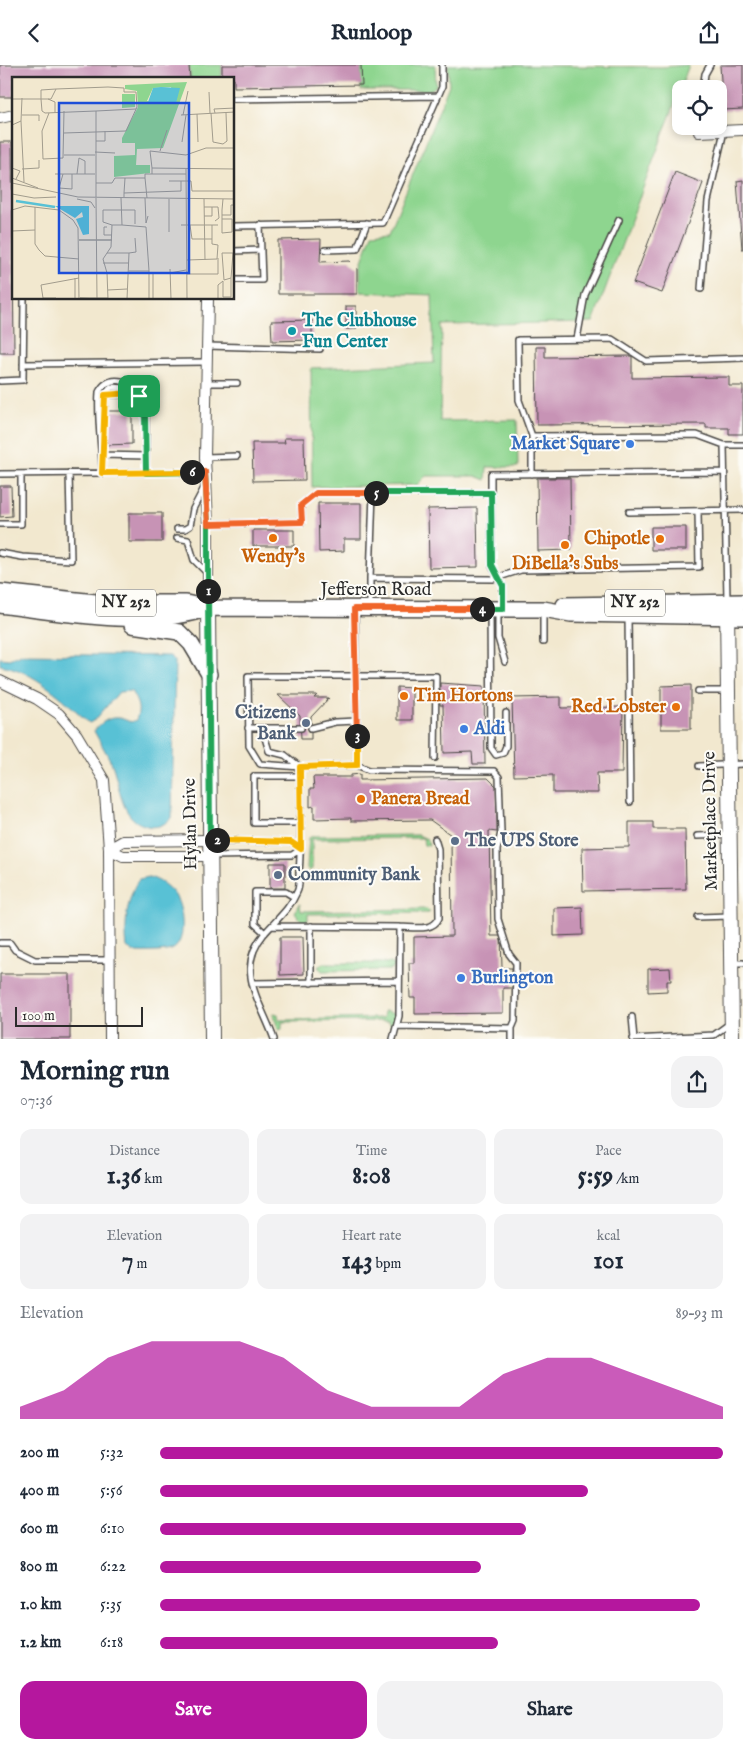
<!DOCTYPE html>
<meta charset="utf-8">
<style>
:root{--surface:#fff;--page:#f2f2f3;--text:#1f2937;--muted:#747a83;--accent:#b5179e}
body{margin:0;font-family:"IM FELL English",serif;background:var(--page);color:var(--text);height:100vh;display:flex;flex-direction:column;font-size:19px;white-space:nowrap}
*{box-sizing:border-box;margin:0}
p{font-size:16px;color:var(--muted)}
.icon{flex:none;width:28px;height:28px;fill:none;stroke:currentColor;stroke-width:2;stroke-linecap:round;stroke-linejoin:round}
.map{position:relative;height:974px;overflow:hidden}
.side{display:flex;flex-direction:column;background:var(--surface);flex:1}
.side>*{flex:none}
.buttons{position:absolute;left:672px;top:15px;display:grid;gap:10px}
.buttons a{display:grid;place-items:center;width:55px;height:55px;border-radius:10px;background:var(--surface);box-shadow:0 2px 8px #0003;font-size:25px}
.scale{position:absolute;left:15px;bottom:12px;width:128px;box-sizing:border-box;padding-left:5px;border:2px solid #2b2b2b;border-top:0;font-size:14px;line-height:18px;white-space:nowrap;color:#2b2b2b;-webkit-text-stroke:4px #fdfcf7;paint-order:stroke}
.pin{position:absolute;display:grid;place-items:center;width:42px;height:42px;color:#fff;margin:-21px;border-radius:10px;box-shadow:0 2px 8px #0006}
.km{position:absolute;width:25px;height:25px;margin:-12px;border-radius:50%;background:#222;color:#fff;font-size:14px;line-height:25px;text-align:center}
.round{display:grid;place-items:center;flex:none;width:52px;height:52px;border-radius:15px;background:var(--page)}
.overview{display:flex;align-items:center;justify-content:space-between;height:85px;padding:0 20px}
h1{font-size:28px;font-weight:700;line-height:38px}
.stats{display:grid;grid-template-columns:repeat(3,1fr);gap:8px;height:85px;padding:5px 20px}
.stats div{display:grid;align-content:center;border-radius:12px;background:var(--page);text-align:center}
.stats b{font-size:25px;font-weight:700}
.stats small{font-size:14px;font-weight:400}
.stats p{font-size:14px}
.chart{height:140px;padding:10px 20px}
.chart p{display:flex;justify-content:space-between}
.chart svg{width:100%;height:90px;margin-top:5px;fill:var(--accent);opacity:.7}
.primary-button{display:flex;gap:10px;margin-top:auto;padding:10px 20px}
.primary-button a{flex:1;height:58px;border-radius:15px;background:var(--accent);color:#fff;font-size:20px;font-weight:700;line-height:58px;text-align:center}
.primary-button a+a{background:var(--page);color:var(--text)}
ul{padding:0 20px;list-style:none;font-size:16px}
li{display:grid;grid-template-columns:80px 60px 1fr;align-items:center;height:38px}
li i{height:12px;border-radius:6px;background:var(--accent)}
header{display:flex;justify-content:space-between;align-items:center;height:65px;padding:0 20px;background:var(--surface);font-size:22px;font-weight:700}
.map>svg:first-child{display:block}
</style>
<header><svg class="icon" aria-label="back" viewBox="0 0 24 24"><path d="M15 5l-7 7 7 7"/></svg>Runloop<svg class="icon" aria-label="share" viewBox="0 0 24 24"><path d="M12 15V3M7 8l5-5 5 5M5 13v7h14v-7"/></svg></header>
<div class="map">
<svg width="743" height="974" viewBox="0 0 743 974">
<rect width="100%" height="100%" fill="#fdfcf7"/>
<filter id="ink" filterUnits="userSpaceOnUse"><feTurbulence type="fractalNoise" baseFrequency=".02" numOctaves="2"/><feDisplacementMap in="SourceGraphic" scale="10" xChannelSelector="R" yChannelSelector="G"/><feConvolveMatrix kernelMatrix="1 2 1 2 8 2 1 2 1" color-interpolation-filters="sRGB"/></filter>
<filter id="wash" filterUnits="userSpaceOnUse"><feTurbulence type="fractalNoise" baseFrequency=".0096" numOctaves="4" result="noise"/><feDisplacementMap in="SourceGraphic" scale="20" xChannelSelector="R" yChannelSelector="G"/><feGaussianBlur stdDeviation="1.12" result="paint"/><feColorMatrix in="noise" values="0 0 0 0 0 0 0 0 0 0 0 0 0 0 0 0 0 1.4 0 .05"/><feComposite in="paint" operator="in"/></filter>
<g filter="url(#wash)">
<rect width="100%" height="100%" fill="#f2e8cf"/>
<path fill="#8ed58f" stroke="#5c805d" d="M189,0h33v14h-32z
M361,0h74l1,21 -6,4h-69z
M448,0l215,2 26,-2 -96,257 -151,3 -2,96 77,-1 1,47h-31l-1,13 -10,-4h-50l-9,9 -105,2 -1,-119 123,-5 -2,-68 -72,-3v-25l12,-34 18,-2 59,-146z
M418,770l9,4 2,7 -5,-1 -1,-7 -111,1v30l-3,2 -2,-3 2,-30 4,-2z
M300,839l1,7 126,-2 3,3 -1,1 -121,1v6l-6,2 -7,-10z
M323,898h67l5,2 -3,5 -70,1 -4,-4z
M384,946l10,3 1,5 -4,8 -2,-6 -107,1v7l-3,1 -6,-15 1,-2 4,1 1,6 104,-2z"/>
<path fill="#59c1d5" stroke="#427680" d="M21,589l149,2 5,5 -3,157c-9,8 -17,11 -28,7 -25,-7 -24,-43 -33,-63 -5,-10 -11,-20 -17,-31 11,-13 21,-17 36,-9l6,-2c5,-12 1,-18 -5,-29l-12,1 -24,28 -6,3c-24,-23 -56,-53 -89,-58v-7l9,1z
M149,812c10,3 18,8 25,17 9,11 14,50 -3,56 -11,3 -27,2 -39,2l-5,-5c-3,-21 0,-51 12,-68z"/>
<g id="blocks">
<path fill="#c793b5" d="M0,0h189l1,14h-176v18h-14z
M222,0h139l1,20 -128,2v-8h-12z
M720,0h23v44l-20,1z
M0,77h12l2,211h-14z
M675,107l28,11 -41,110 -29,-10z
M743,115v69h-1l-5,-68z
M321,174l-1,23 30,-1 7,7v26h-79v-54z
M346,241h10v23h-10z
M312,255v20l-40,1 -1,-20z
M536,282h9v10l87,-1v22l97,-1v9h14v48h-14v-6h-23v-4l-169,1z
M105,346h27v33l-26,1z
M284,373h20l1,42 -52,1 -1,-38h33z
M537,413h33l1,72 -33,1z
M0,421h11l1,30 -12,1z
M318,438h43v36h-17v12l-25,1z
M477,443l1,59 -49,1 -1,-59z
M129,448h33v29h-33z
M651,462h35v23h-35z
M253,465h41v16h-41z
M440,618l44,3 1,78h-12l-1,-12 -28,1 -1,-48h-3z
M691,620v44h-30v-43z
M397,622l15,1v32h-15z
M278,630h39l-3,3h15l-18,19v22h-10l-1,-23z
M561,632v11l62,-1 -1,66h-25l1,20h-45v-18l-39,1 -2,-78z
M360,709v6l128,-2 9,9v45l-8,-1 2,105h10l1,32h10l1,20h-10v25l-88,1v-16h-5l-1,-35h5v-26l38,-1 -1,-101 -21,-15 -79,1v-3l-37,1v-13l-4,1v-18h4l-1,-12h38v-2z
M629,757h24v7h32l1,60 -103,2 -1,-43 47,-1z
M270,798h15v25h-15z
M582,842l1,28 -29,1v-28z
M280,872h23l1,37 -24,1z
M670,903l1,13h-4v10l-19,1v-23z
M0,909h70v65h-70z"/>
</g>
</g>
<g filter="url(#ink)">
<use href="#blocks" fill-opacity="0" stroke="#494744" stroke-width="1"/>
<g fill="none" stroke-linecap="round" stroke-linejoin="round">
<g stroke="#494744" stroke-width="8">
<path id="lane" d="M703,24l2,-15 5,-9
M234,34l204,-3
M234,161l149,-3 59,-136v-22
M325,185l32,-1 10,-26
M234,186l27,-1
M234,215h28l-2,-55
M701,224l7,-88 16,-70
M577,274l8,-44 34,-75
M207,281l113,3
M23,299l183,-2
M0,316l23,-1 1,-81
M206,318h31
M105,330l6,-8 15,1 4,5
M532,371l-13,-36 -1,-60 94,-1 34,22 97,-3
M724,380l3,155
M102,381l3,-51 31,-1 9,18
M102,390l44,1
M205,392l32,-1
M102,408c0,-27 -5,-53 -3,-81 11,-21 36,-9 47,4v77
M0,409l205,-2
M532,409v-38l165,-1 27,10h19
M491,428l1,73 11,20v21
M629,447l114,-2
M0,459h21v-50
M208,459l94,-2 -1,-17 15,-12h175v-19l233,-2
M177,464h8l5,-3 3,-17 11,-21
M177,473l11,2 6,20 12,12
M0,488l22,4 49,3 -2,-87
M370,513l3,-85
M370,543v-30l123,1 28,-9 178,-3 -1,-56
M490,545l1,138 5,7 7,-2 3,-7v-33
M498,546v27l7,24
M628,551l2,186
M543,577v-32
M698,626h30
M248,663h53
M262,663l7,23 16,4 15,12
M311,663l24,-6 22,-1
M357,700l12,5 125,1 5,6 2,55 -4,18 1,69 11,35 7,9 -1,58 -3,7
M699,701l44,-2
M300,702l-40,-3 -11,-18 -1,-70h188l-1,82
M300,711h-46v47h47
M697,771l32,-1
M211,791l81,-1 9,-6 -10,-7 -79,-2
M698,852l32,-1
M272,861l128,1
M311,861v57
M265,868l-10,-9v-32h31l8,5
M0,878h10l5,7 20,10h75
M731,898h12
M252,918l147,-2
M632,952l2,22
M397,961l115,2v11
M274,974c-13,-37 -40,-69 -10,-105 12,-14 26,-25 33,-42 3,-5 2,-13 2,-19 3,-35 1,-71 1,-106l57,-2 -2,-155
M393,974l6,-23 1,-89c13,0 33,5 39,-9l-1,-69 -3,-10
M633,974l81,-4 15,-11"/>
</g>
<g stroke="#494744" stroke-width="12">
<path id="street" d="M0,53l14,-3
M699,67l44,-2
M208,234l-3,158 3,67v84
M0,616l37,18 22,15 18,21 27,45 5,69 1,190
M109,784l14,-8 87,-1
M109,784l14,7h87"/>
</g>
<g stroke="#494744" stroke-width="16">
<path id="secondary" d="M727,542l5,432
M208,543l4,431"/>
</g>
<g stroke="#494744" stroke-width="18">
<path id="primary" d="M0,527l105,11h81l22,5 335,1 28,5 172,3
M0,540c60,8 151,24 208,3
M564,540l179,-3
M132,560l47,7 12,12 18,30"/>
</g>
<use href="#lane" stroke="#fff" stroke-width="5"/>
<use href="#street" stroke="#fff" stroke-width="10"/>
<use href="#secondary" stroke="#fff" stroke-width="14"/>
<use href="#primary" stroke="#fff" stroke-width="15"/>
</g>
</g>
<g fill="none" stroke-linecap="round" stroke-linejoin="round" filter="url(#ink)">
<g stroke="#fff" stroke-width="10">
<path id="split-1" d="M139,331l6,16 1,61 59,-1 3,52v67"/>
</g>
<g stroke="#fff" stroke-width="10">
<path id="split-2" d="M208,526l2,249h7"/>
</g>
<g stroke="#fff" stroke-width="10">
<path id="split-3" d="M217,775l74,2 10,7 -1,-82 57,-2v-29"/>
</g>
<g stroke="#fff" stroke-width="10">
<path id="split-4" d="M357,671l-3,-127h128"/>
</g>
<g stroke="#fff" stroke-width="10">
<path id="split-5" d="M376,428h115l1,72 11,21v23h-21"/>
</g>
<g stroke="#fff" stroke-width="10">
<path id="split-6" d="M192,407h13l3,52 94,-2 -1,-17 15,-12h60"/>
</g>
<g stroke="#fff" stroke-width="10">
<path id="split-7" d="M139,331l-9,-3 -25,2 -3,78 90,-1"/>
</g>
<use href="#split-1" stroke="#22a559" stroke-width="6"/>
<use href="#split-2" stroke="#22a559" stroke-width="6"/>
<use href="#split-3" stroke="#f5b400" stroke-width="6"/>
<use href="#split-4" stroke="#f0652b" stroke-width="6"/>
<use href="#split-5" stroke="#22a559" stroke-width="6"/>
<use href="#split-6" stroke="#f0652b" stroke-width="6"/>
<use href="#split-7" stroke="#f5b400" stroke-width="6"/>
</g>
<circle fill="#0f9aa8" stroke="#fdfcf7" stroke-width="2" cx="292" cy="266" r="5"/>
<g fill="#3f7fe0" stroke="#fdfcf7" stroke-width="2">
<circle cx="630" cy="379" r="5"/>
<circle cx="464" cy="664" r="5"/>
<circle cx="461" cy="913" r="5"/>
</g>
<g fill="#e8710a" stroke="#fdfcf7" stroke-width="2">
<circle cx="273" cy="473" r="5"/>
<circle cx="660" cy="474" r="5"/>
<circle cx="565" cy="480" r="5"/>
<circle cx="404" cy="631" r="5"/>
<circle cx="676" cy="642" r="5"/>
<circle cx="361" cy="734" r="5"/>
</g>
<g fill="#5c6f8a" stroke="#fdfcf7" stroke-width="2">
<circle cx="306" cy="658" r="5"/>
<circle cx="455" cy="776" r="5"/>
<circle cx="278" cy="810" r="5"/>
</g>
<g text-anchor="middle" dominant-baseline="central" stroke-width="4" stroke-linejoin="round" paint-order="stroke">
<g fill="#fdfcf7" stroke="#6a6a68" stroke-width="1">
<rect x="96" y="524.5" width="60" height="27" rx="4"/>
<rect x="605" y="524.5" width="60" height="27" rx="4"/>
</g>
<g font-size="16" font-weight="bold" fill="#2b2b2b">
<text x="126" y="538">NY 252</text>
<text x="635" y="538">NY 252</text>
</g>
<g font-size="18" font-weight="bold" fill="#0d838f" stroke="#fdfcf7" text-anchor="start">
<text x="302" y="256">The Clubhouse<tspan x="302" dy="21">Fun Center</tspan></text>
</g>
<g font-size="18" font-weight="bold" fill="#366cbe" stroke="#fdfcf7" text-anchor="start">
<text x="620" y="379" text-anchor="end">Market Square</text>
<text x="474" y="664">Aldi</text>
<text x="471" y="913">Burlington</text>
</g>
<g font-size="18" font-weight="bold" fill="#c56008" stroke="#fdfcf7" text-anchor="end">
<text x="650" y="474">Chipotle</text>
<text x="273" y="492" text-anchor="middle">Wendy's</text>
<text x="565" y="499" text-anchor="middle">DiBella's Subs</text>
<text x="414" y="631" text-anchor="start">Tim Hortons</text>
<text x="666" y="642">Red Lobster</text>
<text x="371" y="734" text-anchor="start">Panera Bread</text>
</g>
<g font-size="18" fill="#2b2b2b" stroke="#fdfcf7">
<text x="376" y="525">Jefferson Road</text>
<text transform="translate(711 756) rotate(-91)">Marketplace Drive</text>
<text transform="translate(191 759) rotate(-91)">Hylan Drive</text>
</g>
<g font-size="18" font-weight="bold" fill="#4e5e75" stroke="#fdfcf7" text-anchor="start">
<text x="296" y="648" text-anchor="end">Citizens<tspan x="296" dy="21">Bank</tspan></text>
<text x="465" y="776">The UPS Store</text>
<text x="288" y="810">Community Bank</text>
</g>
</g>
<g transform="translate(12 12)">
<rect width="222" height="222" fill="#f2e8cf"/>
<path d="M175,5l-24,66 -26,1 -1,16h14v8l-36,4v-21l21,-1v-12h-13v-5l16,-31 -1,-16 -12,-2v-4zM159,10l4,16 -28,-2 6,-13zM110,17h13v13l-13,1z" fill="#8ed58f" fill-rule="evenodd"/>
<path d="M149,10l19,1 -4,15 -28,-1 5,-14zM43,129h34v28l-6,1 -7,-16 7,-2 -1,-5 -7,6z" fill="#59c1d5"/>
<path fill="none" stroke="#59c1d5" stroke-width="2.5" d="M4,124l39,6"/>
<path fill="none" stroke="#a29c8d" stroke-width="1" d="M44,12l-15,1v9h10l5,-10 52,-2 16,1v4h12l1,15 -11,24 -62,2M197,15l1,21M0,22h29l1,12 3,2 51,-2v86M36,22l7,3v11M84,34l40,-2M37,36l-7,18 1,28 20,-1 1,-47M199,36l2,29 10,2 4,-3 -1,-28M203,36l-1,-4 21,-1M185,37l1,28M10,38h17v6M169,38l54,-3M171,38l5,-24M9,44l3,61M0,48l9,-4 1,-23M84,64h9v-10M170,65l4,-27M148,74l7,-21M83,75l20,1M52,78h31M0,91l8,3 -4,8M140,91l-2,-17 36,4 20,-7h29M10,92l17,-1v-8M174,92l1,130M43,97h40M51,97l-4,14 13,1v-15M65,97l2,-16 6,3v13M140,97v-6l83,1M0,101l26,10M133,101l2,20M157,104h22l1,10h43M0,106l66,14 157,2M84,106h16l3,-5h30v-4h41M112,116l1,-15M0,117l22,4 22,-1M112,120v-4l57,-2v-10M84,121l1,101M133,121l1,25 2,-7M65,122l14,3 4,6M157,122v33M192,122l1,61M23,130v37l4,6 6,6 34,3M192,130h14l1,11 -4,3M0,133l13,-4 34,4 14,10 5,8 1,71M210,138h9v-10h4M192,139h8v-9M210,142h10v13l-10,1v-23l1,-11M100,148l-9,-3v-12h32v14M110,148l24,2 3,44M169,148h37M178,148l2,14h20M95,150h-3v8h8M0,154l23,-1M67,163h33M67,163h33M95,176h22M221,176l-2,25 -7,2 -2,-27h13M175,183l30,-1 1,-14 -6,-1v-19M91,186h26M158,192l1,30M117,194h20v28M137,196h4v26M158,196l16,-3M175,197h31v-16M63,201v21M211,204v16h8v-19M96,213l19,-1M44,221h-13l-2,-13 38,-7M68,221h28M68,221l19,1M96,222l-1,-26 -4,-14 8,-12 1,-22h10l-1,-27M115,222l2,-46 7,-1 -1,-14M206,222v-14l5,-4"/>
<path fill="#1d4ed8" fill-opacity="0.15" stroke="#1d4ed8" stroke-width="2.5" d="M47,26h130v170h-130z"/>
<rect width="222" height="222" fill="none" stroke="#2b2b2b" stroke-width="2.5"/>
</g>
</svg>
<div class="buttons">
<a><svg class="icon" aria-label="locate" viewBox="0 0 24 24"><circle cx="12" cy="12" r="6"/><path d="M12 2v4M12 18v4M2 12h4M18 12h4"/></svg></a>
</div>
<div class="scale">100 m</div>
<div class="pin" style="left:139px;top:331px;background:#1e9e55"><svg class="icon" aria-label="arrive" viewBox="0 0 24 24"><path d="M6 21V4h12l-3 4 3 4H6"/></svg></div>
<b class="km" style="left:208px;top:526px">1</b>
<b class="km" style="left:217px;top:775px">2</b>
<b class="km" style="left:357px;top:671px">3</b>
<b class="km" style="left:482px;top:544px">4</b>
<b class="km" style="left:376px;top:428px">5</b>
<b class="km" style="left:192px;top:407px">6</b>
</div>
<section class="side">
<div class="overview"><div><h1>Morning run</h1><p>07:36</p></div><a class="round"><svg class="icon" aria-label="share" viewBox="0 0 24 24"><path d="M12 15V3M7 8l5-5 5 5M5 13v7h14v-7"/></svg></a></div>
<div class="stats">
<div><p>Distance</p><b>1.36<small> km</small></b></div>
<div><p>Time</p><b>8:08</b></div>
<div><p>Pace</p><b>5:59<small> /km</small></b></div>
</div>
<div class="stats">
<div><p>Elevation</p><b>7<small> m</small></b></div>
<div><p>Heart rate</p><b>143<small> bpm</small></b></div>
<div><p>kcal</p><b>101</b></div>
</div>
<div class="chart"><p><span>Elevation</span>89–93 m</p>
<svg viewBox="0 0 160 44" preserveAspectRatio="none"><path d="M0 44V38L10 30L20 14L30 6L40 6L50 6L60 14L70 30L80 38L90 38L100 38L110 22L120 14L130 14L140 22L150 30L160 38V44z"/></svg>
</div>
<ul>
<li><b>200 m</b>5:32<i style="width:100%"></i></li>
<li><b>400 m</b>5:56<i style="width:76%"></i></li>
<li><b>600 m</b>6:10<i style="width:65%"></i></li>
<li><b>800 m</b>6:22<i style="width:57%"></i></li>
<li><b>1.0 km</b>5:35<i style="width:96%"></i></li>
<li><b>1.2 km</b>6:18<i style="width:60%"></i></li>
</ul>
<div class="primary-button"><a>Save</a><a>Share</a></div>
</section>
